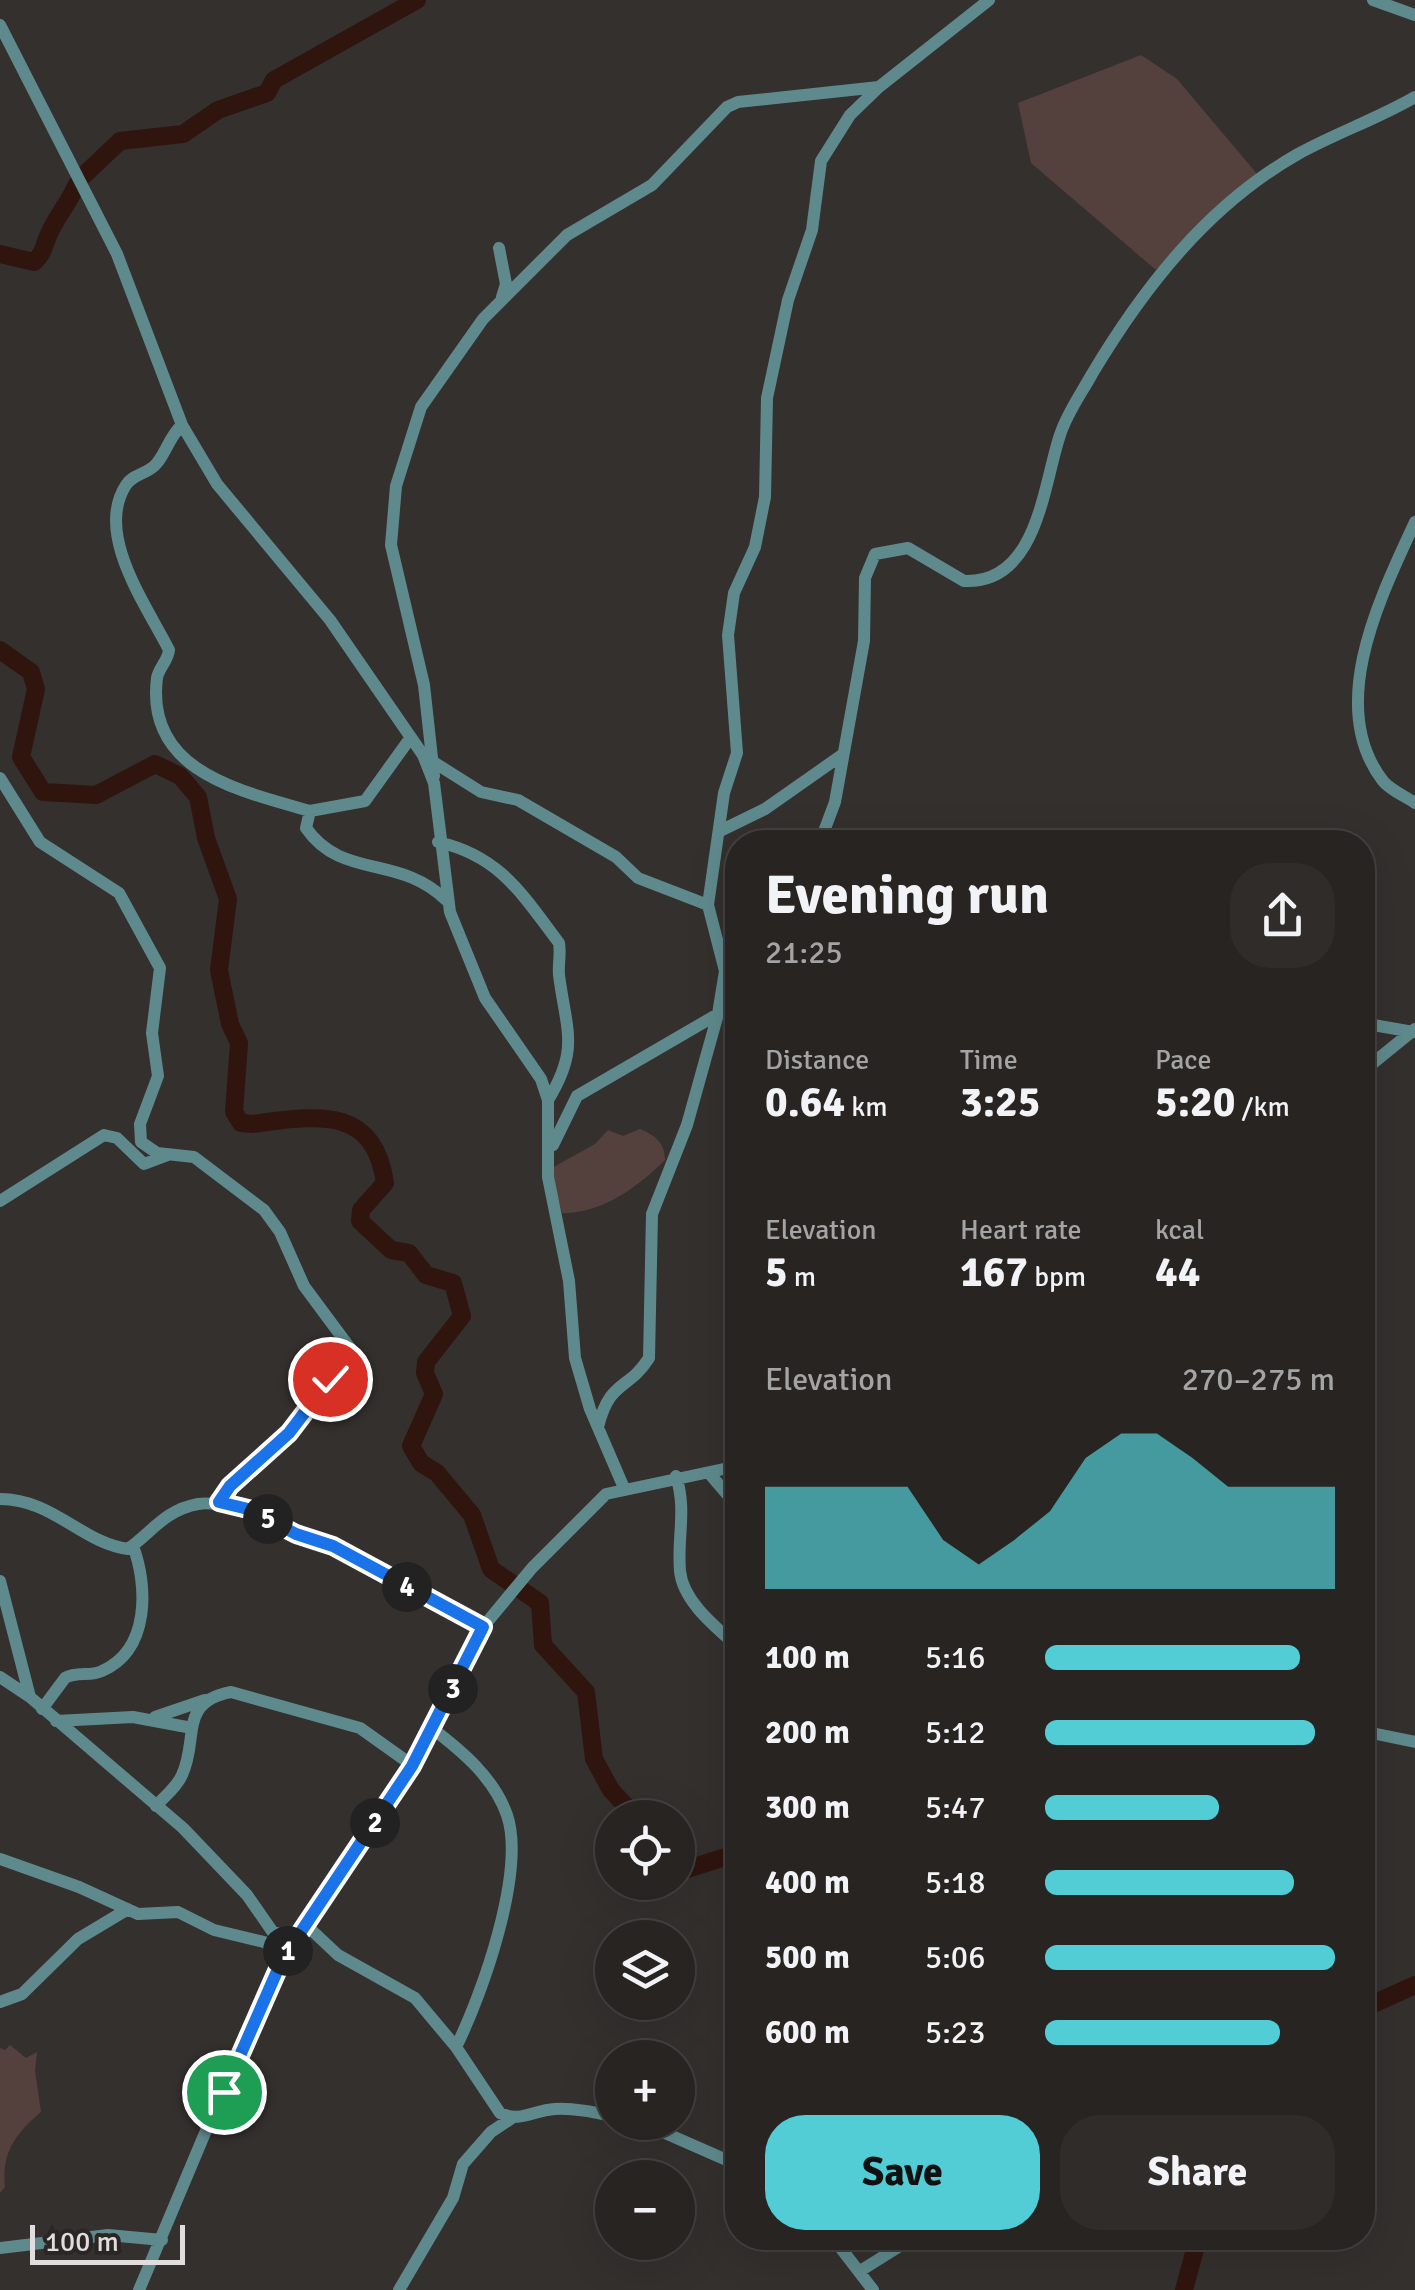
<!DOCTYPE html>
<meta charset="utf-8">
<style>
:root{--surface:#272422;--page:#2f2c2a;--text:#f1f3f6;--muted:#a4a4a5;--line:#434140;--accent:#52ccd5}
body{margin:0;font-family:Signika,sans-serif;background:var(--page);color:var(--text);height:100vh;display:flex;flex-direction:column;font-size:38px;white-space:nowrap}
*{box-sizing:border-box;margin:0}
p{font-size:32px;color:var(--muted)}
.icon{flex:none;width:55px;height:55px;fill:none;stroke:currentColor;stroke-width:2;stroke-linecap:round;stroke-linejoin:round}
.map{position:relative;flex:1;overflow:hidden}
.drawer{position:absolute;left:725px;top:830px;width:650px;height:1420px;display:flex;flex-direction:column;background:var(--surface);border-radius:40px;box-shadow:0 10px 40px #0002,0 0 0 2px var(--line)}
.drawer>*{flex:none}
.tools{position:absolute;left:595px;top:1800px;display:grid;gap:20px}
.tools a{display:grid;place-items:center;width:100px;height:100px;border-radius:50%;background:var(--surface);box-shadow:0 10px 40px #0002,0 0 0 2px var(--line);font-size:50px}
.scale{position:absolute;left:30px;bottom:25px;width:155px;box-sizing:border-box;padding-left:10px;border:5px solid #e0dddc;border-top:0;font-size:28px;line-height:35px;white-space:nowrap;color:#e0dddc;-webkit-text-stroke:8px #2a2625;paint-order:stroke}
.pin{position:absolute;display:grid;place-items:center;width:85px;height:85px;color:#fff;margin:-42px;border:5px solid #fff;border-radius:50%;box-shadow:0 2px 10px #0007}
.km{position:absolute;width:50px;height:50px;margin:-25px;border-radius:50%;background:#222;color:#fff;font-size:28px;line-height:50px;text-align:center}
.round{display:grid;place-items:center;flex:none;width:105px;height:105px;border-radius:40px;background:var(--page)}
.overview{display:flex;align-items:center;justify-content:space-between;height:170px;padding:0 40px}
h1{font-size:55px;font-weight:700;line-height:75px}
.stats{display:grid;grid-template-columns:repeat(3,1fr);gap:15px;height:170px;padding:10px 40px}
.stats div{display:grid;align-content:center}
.stats b{font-size:42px;font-weight:700}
.stats small{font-size:28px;font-weight:400}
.stats p{font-size:28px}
.chart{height:280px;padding:20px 40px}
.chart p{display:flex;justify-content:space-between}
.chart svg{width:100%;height:180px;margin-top:10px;fill:var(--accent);opacity:.7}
.primary-button{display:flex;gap:20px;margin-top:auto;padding:20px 40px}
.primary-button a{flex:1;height:115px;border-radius:40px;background:var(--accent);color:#111;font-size:40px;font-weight:700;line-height:115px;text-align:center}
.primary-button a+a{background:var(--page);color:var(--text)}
ul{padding:0 40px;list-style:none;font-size:32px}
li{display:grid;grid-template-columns:160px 120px 1fr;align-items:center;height:75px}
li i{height:25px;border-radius:12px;background:var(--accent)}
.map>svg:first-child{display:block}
</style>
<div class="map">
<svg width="1415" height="2290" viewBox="0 0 1415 2290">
<rect width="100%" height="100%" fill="#34302e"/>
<path fill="#54413d" d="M1141,55l36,24 81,96 -55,44 -47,51 -125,-107 -13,-60z
M640,1129c15,6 25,14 25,31 -26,26 -63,54 -103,53l-12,-44 45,-25 13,-14 15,6z
M10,2045l16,13 11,-6 -2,19 6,41c-25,21 -40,41 -36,75l-5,6v-145l5,2z"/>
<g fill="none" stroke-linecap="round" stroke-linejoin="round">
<path stroke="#30150f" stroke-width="18" d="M82,177l38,-36 63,-7 35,-24 49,-17 7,-13 143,-80
M0,254l34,8c11,-10 9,-16 15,-28 7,-17 20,-31 28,-50
M0,650l31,22 5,17 -15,68 22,35 53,3 59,-31 25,12 18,21 8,41 22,61 -9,71 11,54 9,19 -5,69 7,11 11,1c63,-8 122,-20 133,59l-24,27 -1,11 31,29 18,3 17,22 27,8 9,33 -36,46 -1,11 9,21 -23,52 10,17 16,10 35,42 19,54 49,34 3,42 43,47 8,67 17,31 26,28
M678,1872l60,-19
M1362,2009l53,-24
M1184,2290l14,-52"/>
<path stroke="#5f8a8d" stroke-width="12" d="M1373,0l42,15
M0,25l117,229 65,171 35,59 113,136 93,135 11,28 16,129 35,86 56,81 7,21v77l21,104 6,77 15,51 34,79
M499,248l7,36 -4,13
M182,425c-13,12 -15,26 -25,38 -8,11 -23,10 -31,22 -32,49 21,121 43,165 -1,11 -10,17 -12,28 -12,94 84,113 153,133
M1415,522c-34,74 -90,184 -32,259 7,9 22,15 32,22
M411,737l-46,64 -55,10 -4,17c36,52 93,26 140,72
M435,763l46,29 37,8 98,57 22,21 70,27
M434,776l-10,-91 -33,-140 5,-59 25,-79 62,-88 84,-84 85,-50 75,-78 11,-5 141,-15 110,-87
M0,778l40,64 79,51 41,75 -8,65 6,43 -18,48 1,18 16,11 37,4 70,53 16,22 24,54 46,62 -6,16 -55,69 -60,53 -10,16
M720,831l45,-22 77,-54
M438,842c62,14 84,52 121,101 2,11 -1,21 0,32 7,55 21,73 -11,125
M820,842l15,-40 29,-161 1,-63 10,-24 33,-6 56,33c74,3 79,-96 96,-146 7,-22 21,-41 32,-61 52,-87 116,-169 206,-220 38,-21 79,-35 117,-57
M1362,1023l51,9
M1362,1072l53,-43
M553,1145l24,-49 141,-82 7,-43 -17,-66 16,-112 13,-40 -9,-118 6,-42 21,-46 10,-50 2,-99 21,-98 24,-70 9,-69 29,-46 29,-28
M0,1201l104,-66 13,3 27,26 24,-9
M598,1427c12,-48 30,-36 51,-69l3,-144 35,-89 31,-111 20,-20
M709,1473l29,34
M676,1476c11,34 1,61 4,95 3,31 37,57 58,76
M0,1499c53,0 82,44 128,50 24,-17 37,-39 70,-45 54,-9 232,91 285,123
M0,1581l30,116
M0,1677l30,20 153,131 64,67 25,36 22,10
M42,1709l23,-31c12,-7 25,-1 37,-7 48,-21 46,-85 31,-125
M155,1717l50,-17
M56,1721l77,-4 59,11
M433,1729c30,23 61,49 74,86 19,56 -25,180 -51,232
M1362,1731l53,11
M156,1806c9,-10 21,-19 26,-31 17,-36 -4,-73 49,-83l129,36 52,37
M0,1859l79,28 59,27 40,-2 36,18 50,12 11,6 7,13
M305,1924l33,31 77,43 41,49 44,66c21,10 33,-3 55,-4 19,-1 38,3 57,7
M0,2002l22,-8 56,-55 50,-30
M640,2122l98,43
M833,2238l40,52
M0,2248l108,-13 54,5
M860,2271l48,-30 62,-3
M139,2290l124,-295 149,-230 71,-138 49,-59 74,-74 132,-28
M399,2290l54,-92 10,-34 28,-32 21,-14"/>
</g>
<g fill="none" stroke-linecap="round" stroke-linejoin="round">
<g stroke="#fff" stroke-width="20">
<path id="route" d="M224,2092l58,-132 130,-194 71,-139 -150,-81 -37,-12 -48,-25 -29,-7 11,-16 59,-53 41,-54"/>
</g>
<use href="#route" stroke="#1a73e8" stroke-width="12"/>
</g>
</svg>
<div class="tools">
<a><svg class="icon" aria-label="locate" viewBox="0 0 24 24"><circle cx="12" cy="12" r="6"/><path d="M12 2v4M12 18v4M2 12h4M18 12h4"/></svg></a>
<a><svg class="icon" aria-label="layers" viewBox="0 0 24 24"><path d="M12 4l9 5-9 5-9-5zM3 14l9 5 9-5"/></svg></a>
<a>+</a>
<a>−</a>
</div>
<div class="scale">100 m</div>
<div class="pin" style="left:224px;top:2092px;background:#1e9e55"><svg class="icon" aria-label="arrive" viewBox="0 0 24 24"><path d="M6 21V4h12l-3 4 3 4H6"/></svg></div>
<div class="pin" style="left:330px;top:1379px;background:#d93025"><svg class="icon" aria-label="check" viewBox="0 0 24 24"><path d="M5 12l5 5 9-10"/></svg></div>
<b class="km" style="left:288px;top:1951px">1</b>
<b class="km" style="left:375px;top:1823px">2</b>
<b class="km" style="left:453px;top:1689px">3</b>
<b class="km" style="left:407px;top:1587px">4</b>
<b class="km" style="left:268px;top:1519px">5</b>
<section class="drawer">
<div class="overview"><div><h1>Evening run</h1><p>21:25</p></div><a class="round"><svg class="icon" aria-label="share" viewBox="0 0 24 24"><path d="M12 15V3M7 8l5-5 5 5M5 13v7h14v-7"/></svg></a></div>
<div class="stats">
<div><p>Distance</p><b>0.64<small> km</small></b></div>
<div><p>Time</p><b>3:25</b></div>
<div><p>Pace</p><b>5:20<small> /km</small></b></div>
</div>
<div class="stats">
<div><p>Elevation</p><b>5<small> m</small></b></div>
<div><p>Heart rate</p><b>167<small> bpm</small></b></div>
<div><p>kcal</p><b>44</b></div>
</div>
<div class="chart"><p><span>Elevation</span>270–275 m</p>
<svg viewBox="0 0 160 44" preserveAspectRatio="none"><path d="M0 44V19L10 19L20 19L30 19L40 19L50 32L60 38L70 32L80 25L90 12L100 6L110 6L120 12L130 19L140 19L150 19L160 19V44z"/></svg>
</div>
<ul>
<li><b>100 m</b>5:16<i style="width:88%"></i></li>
<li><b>200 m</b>5:12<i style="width:93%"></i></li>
<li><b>300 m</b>5:47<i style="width:60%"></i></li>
<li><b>400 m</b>5:18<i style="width:86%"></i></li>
<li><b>500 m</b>5:06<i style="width:100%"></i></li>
<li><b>600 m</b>5:23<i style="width:81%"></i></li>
</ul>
<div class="primary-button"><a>Save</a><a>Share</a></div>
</section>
</div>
